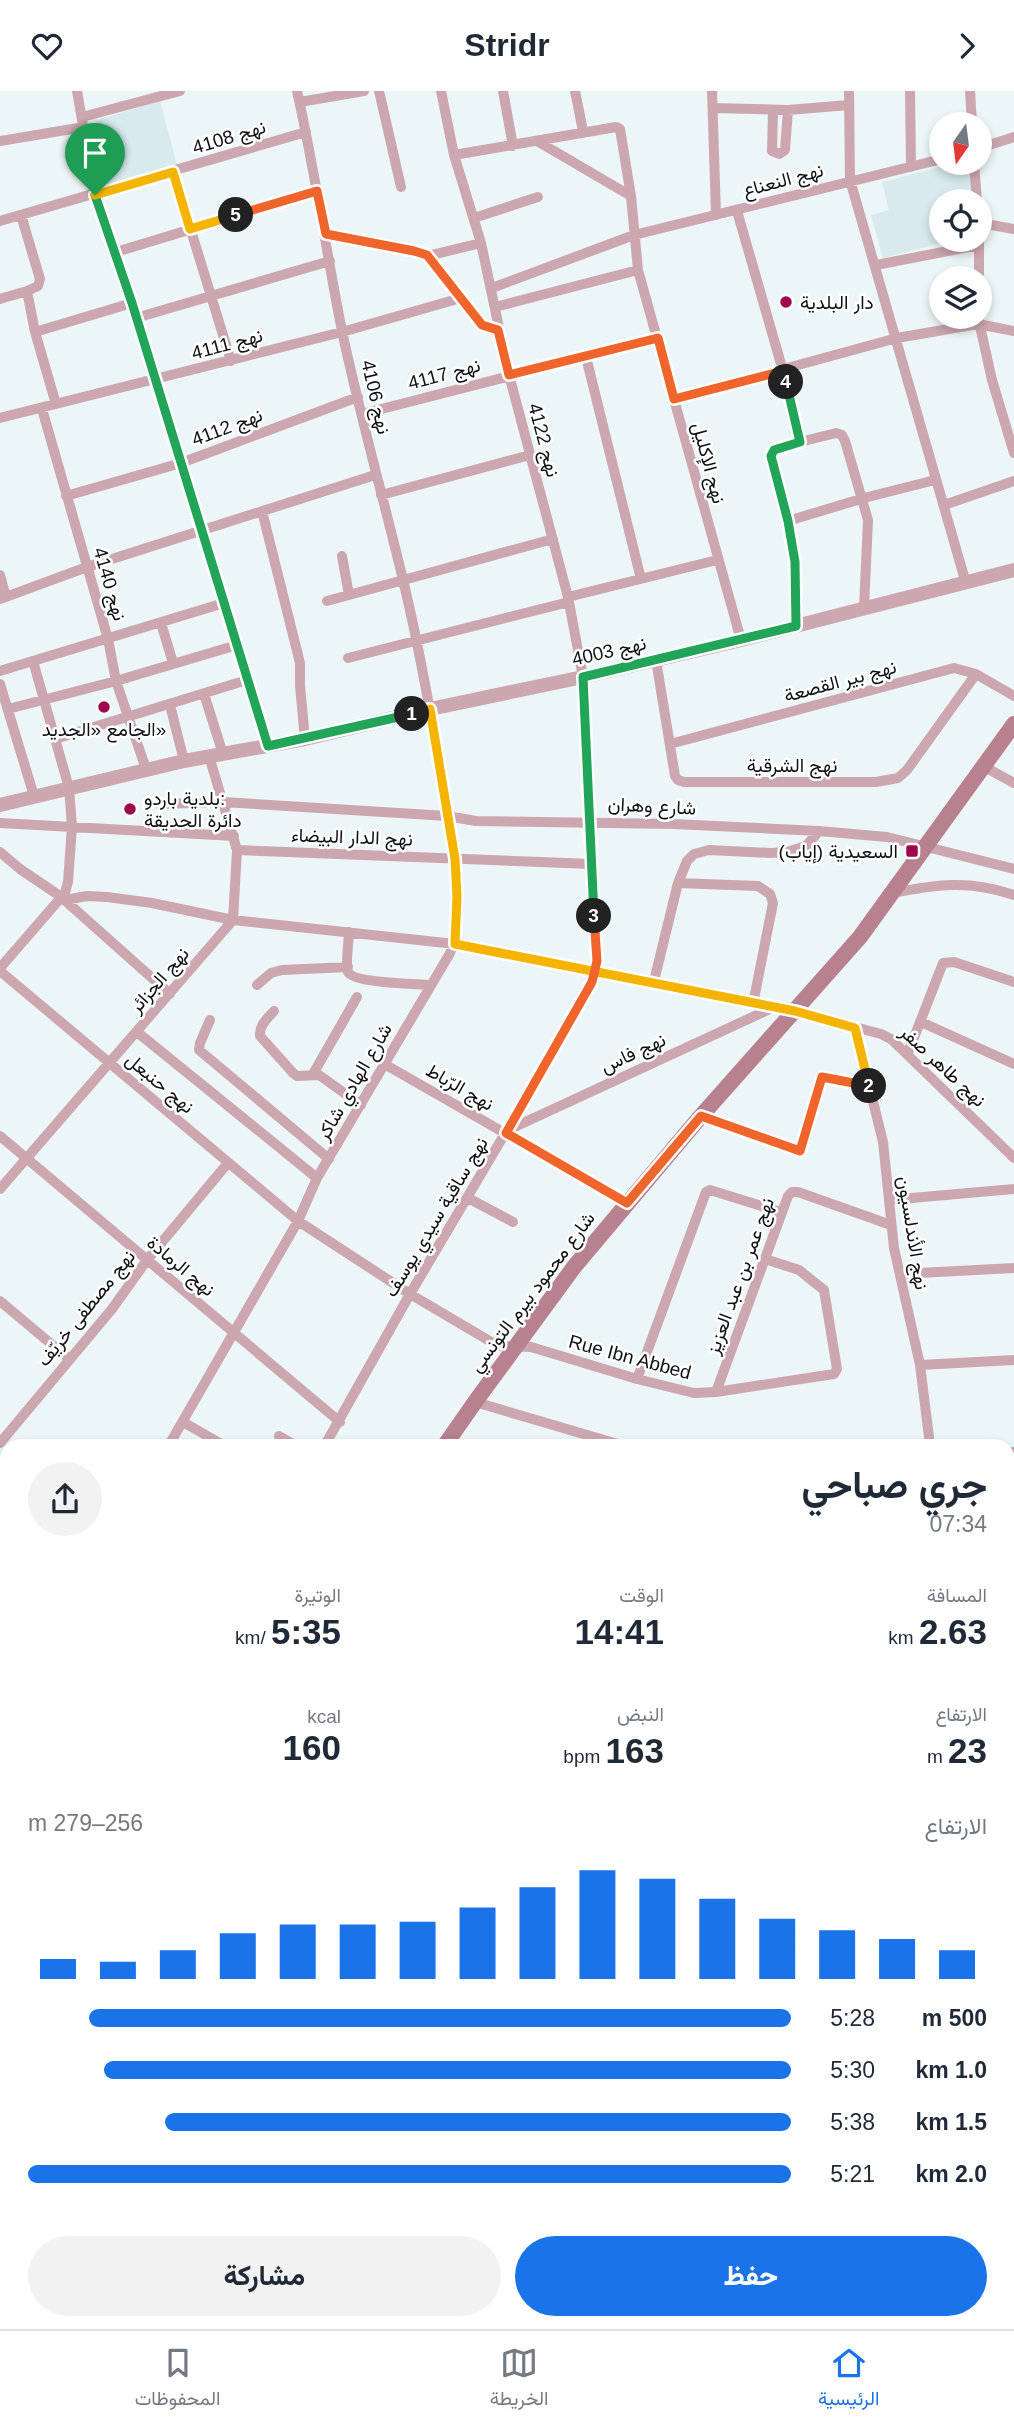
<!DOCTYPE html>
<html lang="ar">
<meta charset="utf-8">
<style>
:root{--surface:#fff;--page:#f2f2f3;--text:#1f2937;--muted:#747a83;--line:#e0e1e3;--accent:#1a73e8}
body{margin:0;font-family:Helvetica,Vazirmatn,sans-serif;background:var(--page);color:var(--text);direction:rtl;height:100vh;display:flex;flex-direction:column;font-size:26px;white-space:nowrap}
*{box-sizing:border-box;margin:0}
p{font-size:23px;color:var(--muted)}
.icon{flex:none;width:38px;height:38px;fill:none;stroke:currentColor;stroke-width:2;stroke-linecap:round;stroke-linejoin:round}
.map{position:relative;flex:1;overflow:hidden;direction:ltr}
.panel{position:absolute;left:0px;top:1348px;width:1015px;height:891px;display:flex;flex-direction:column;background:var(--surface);border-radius:21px 21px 0 0;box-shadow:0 4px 10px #0003;direction:rtl}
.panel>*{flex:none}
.needle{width:46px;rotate:194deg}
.controls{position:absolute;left:929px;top:21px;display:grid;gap:14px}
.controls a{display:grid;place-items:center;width:63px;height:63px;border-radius:50%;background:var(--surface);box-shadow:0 4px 10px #0003;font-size:35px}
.pin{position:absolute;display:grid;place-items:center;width:60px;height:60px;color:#fff;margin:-72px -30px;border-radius:50% 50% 50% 0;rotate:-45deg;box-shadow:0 0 7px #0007}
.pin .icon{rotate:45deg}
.km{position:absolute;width:35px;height:35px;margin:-18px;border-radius:50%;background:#222;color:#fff;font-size:19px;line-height:35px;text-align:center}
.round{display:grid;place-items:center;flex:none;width:74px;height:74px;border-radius:37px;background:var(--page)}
.headline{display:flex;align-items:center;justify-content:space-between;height:119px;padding:0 28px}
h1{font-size:38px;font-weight:700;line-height:52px}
.stats{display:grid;grid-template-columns:repeat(3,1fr);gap:10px;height:119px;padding:7px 28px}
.stats div{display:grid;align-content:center}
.stats b{font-size:35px;font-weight:700}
.stats small{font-size:19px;font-weight:400}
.stats p{font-size:19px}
.chart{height:196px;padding:14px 28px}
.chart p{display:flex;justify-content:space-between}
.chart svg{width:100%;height:126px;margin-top:7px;stroke:var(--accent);stroke-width:6}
.cta{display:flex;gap:14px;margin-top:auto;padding:14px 28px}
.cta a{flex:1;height:80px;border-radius:42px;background:var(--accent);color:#fff;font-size:28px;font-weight:700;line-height:80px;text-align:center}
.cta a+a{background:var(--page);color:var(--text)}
ul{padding:0 28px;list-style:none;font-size:23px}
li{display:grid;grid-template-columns:112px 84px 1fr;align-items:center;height:52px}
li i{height:18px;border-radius:9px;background:var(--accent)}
header{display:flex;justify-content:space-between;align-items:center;height:91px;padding:0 28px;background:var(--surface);font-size:32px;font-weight:700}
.tab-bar{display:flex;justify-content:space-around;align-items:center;height:98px;border-top:2px solid var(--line);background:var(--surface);font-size:19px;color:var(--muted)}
.tab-bar a{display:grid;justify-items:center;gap:4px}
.tab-bar .on{color:var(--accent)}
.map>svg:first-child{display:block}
</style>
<header><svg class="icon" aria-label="forward" viewBox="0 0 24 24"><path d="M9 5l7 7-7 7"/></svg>Stridr<svg class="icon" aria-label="heart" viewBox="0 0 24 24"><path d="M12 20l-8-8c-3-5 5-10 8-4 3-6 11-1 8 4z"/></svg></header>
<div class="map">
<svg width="1014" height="2238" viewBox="0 0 1014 2238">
<rect width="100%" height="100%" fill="#ecf5f7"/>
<path fill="#d8eaee" d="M160,10l18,68 -70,20 -16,-65 8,-5z
M956,72h11l6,25 -6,2 3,11h-28v39h10l-69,18 -12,-43 18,-5 -7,-28z
M0,1527l7,5v73l-7,-6z"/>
<path fill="#6fd3e5" d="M0,2117l7,2v112h245l-2,7h-250z"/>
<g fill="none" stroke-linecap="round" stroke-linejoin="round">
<path stroke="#cca7b0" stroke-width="10" d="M77,0l18,104 37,108 136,443
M379,0l22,96
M503,0l10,55
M575,0l8,40
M712,0l4,124
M849,0l1,89 115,400
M910,0l1,76
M970,0l2,33
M300,11l64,-11
M713,17l75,2 61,-5
M773,19l-1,41 7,3 6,-4 3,-40
M82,26l98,-26
M0,50l84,-14
M537,50l94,55
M980,57l34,-11
M454,64l162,-28 4,2 11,67 7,74 103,370
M974,72l3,38
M173,81l58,189
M737,120l46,160 17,71
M21,124l19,64 -2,7 -11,5 8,41 21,72
M474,127l64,-21
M0,130l306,-89
M980,132l34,6
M326,143l88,17 13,5 55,69 16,5
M116,161l201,-61
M427,165l54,-13
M876,174l103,-20
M979,187v-38
M492,197l142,-53 308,-76
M0,208l27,-8
M495,216l143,-37
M978,226l14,63 22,73
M136,227l194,-57
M35,241l97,-29
M586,266l55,222
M674,308l223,-61 81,-14 36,7
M42,318l66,230 8,42 30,88
M362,323l296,-76
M0,327l342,-86 119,-34
M381,404l149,-40
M66,405l115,-33 177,-66
M944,414l70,-24
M262,420l38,152v23l5,53
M788,430l8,59v46
M342,465l7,39
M0,484l6,22
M568,506l149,-37
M0,508l87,-32 288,-92
M327,510l226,-62
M864,517l4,-88 -23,-79 -3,-6 -6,-2 -36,9 -28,10 16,69 76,-23 71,-18
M161,532l12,40
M348,567l221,-56
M656,569l19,116 3,4 6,2h192l22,-4 9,-8 69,-96
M0,580l224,-68
M0,593l34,112
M204,603l19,60
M170,614l14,56
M8,618l108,-28 121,-36
M55,648l192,-59
M670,653l284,-76 22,6 38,22
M983,675l31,17
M159,713l64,-2 224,14 29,5 197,3 146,7 68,6 127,32
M0,732l234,13
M237,759l354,14
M0,761l20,17 40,27 110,98
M678,792l9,-22 7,-7 15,-4 62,3 16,-1 19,-6 13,-15
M893,802c45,-9 77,-13 121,2
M65,809l22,-4 20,1 45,6 81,17 222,24 340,67 86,23 10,5 123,119
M349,841c0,9 -4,33 -1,40 5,11 69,12 83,13
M0,877l65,-75 3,-11 4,-56 -3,-38 -36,-127
M0,880l298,250 112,73 83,49 8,3 30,1 106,32 57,14 22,-1 118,-18 3,-5 -13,-79 -25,-20 -34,-11
M654,890l24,-98 80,3 12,8 3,9 -20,101
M257,894l14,-12 11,-3 66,-3
M274,920c-7,8 -15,14 -14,25l33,37 4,3 22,-1 42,30
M210,929l-10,23 -1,7 130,109
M921,931l93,42
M855,937l28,114 11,106 26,117 10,80
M137,941l180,146
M908,962l35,-90 11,-1 60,20
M386,974l241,138
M313,983l44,-77
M701,1025l97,36 3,-2 22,-72 46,8
M508,1039l264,-122
M0,1045l340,286
M0,1098l233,-269 4,-70 -28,-94
M468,1107l45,24
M889,1109l125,-11
M900,1183l114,-6
M0,1210l69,58
M920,1274l94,-5
M637,1288l69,-187 4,-2 71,22
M716,1301l72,-196 4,-4h6l93,33
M475,1311l146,43
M183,1331l40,23
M279,1345l16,9
M0,1352l112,-134 35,-49 80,-96
M169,1354l129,-224 19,-43 132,-223c19,-36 4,-102 -2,-141 -12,-78 -25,-154 -43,-230 -20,-84 -44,-168 -62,-253 -16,-80 -27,-160 -45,-240
M325,1354l85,-151 142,-240 40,-72 5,-21 -14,-284 -15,-80 -59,-222 -28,-132 -27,-88 -13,-64
M1008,1362l6,-1
M0,1375l7,6
M1008,1458h6
M1008,1553l6,-1
M1008,1929h6
M1008,2062l6,3
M1008,2148l6,3
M1008,2231l6,3
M462,2238l2,-7
M527,2238l5,-7
M635,2238l4,-7"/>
<path stroke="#cca7b0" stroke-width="14" d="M0,714l184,-44 121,-22 125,-30 153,-32 158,-37 273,-70"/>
<path stroke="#b7818f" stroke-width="16" d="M445,1354l30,-43 99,-135 127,-151 159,-179 154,-213
M0,1511l7,4
M423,2238l2,-7"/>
<path stroke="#a66678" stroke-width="18" d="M0,1612l7,9
M1008,1628h6
M1008,1649h6
M0,1685l7,-2
M776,2231l10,7
M803,2231l11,7"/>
<path stroke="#525759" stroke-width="2" d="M0,1518l7,4
M1008,1636h6"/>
<g stroke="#525759" stroke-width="5">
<path id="rail" d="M0,1531l7,4
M1008,2048l6,2"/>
</g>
<use href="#rail" stroke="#fff" stroke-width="2.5" stroke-dasharray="8" stroke-linecap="butt"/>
</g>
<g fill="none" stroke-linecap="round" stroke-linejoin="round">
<g stroke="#fff" stroke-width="14">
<path id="split-1" d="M95,104l37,108 136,443 144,-32"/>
</g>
<g stroke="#fff" stroke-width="14">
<path id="split-2" d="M412,623l18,-5 25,150 2,37 -2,48 340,67 60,17 14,58"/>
</g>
<g stroke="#fff" stroke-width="14">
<path id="split-3" d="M594,825l3,45 -5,21 -86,151 121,70 74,-87 99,35 22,-74 47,9"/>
</g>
<g stroke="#fff" stroke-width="14">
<path id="split-4" d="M594,825l-11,-239 213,-51 -1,-64 -7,-41 -17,-65 3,-6 26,-8 -14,-60"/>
</g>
<g stroke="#fff" stroke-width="14">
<path id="split-5" d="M236,124l81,-24 9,43 88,17 13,4 55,70 16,5 11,45 149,-37 16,61 109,-28 3,11"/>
</g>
<g stroke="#fff" stroke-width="14">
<path id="split-6" d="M95,104l78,-23 17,57 46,-14"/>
</g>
<use href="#split-1" stroke="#22a559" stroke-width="9"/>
<use href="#split-2" stroke="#f5b400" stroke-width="9"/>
<use href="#split-3" stroke="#f0652b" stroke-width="9"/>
<use href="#split-4" stroke="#22a559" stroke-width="9"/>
<use href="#split-5" stroke="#f0652b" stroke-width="9"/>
<use href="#split-6" stroke="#f5b400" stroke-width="9"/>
</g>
<g fill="#9e074e" stroke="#fff" stroke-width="2.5">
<circle cx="786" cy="211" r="7"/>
<circle cx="104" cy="616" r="7"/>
<circle cx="130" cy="718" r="7"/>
<rect x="905" y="753" width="14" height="14" rx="3.5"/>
</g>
<g text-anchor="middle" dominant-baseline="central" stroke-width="5" stroke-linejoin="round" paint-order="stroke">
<g font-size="19" fill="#0f1213" stroke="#fff">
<text transform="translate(229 46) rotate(-17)">نهج 4108</text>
<text transform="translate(783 89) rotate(-15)">نهج النعناع</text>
<text transform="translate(227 253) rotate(-15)">نهج 4111</text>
<text transform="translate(444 283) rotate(-15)">نهج 4117</text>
<text transform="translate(376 306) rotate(77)">نهج 4106</text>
<text transform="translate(227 336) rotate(-21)">نهج 4112</text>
<text transform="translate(544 349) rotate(75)">نهج 4122</text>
<text transform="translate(709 372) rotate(75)">نهج الإكليل</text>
<text transform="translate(110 493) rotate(74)">نهج 4140</text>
<text transform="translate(609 560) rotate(-13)">نهج 4003</text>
<text transform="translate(840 590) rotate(-15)">نهج بير القصعة</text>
<text x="792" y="674">نهج الشرقية</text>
<text transform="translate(652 715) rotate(3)">شارع وهران</text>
<text transform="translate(352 746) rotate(2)">نهج الدار البيضاء</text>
<text transform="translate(159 889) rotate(-49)">نهج الجزائر</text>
<text transform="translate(633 962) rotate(-25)">نهج فاس</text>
<text transform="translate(943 975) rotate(43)">نهج طاهر صفر</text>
<text transform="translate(354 991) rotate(-60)">شارع الهادي شاكر</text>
<text transform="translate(160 992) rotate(40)">نهج حنبعل</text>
<text transform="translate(460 996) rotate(30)">نهج الرّباط</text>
<text transform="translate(436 1126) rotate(-59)">نهج ساقية سيدي يوسف</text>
<text transform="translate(913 1142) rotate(81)">نهج الأندلسيون</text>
<text transform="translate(181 1175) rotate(40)">نهج الرمادة</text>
<text transform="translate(740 1185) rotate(-70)">نهج عمر بن عبد العزيز</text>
<text transform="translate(532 1201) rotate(-53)">شارع محمود بيرم التونسي</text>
<text transform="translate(86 1217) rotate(-51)">نهج مصطفى خريّف</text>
<text transform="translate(630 1266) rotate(15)">Rue Ibn Abbed</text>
</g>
<g font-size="19" fill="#0f1213" stroke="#fff" text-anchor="start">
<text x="800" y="211">دار البلدية</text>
<text x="104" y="638" text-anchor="middle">الجامع «الجديد»</text>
<text x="144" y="707">بلدية باردو:<tspan x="144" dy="22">دائرة الحديقة</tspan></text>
<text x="898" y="760" text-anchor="end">السعيدية (إياب)</text>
</g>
</g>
</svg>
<div class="controls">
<a><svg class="needle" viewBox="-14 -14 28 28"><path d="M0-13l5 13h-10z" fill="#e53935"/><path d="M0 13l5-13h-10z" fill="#747a83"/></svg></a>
<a><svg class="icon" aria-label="locate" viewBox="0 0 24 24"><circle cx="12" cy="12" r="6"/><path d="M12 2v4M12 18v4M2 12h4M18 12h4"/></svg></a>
<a><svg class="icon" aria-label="layers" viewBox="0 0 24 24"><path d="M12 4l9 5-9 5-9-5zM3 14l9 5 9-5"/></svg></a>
</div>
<div class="pin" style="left:95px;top:104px;background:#1e9e55"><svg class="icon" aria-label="arrive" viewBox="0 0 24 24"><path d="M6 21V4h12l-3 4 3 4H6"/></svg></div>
<b class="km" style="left:412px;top:623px">1</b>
<b class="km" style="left:869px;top:995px">2</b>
<b class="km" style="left:594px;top:825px">3</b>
<b class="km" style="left:786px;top:291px">4</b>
<b class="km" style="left:236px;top:124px">5</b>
<section class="panel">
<div class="headline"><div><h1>جري صباحي</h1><p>07:34</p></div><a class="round"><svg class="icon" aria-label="share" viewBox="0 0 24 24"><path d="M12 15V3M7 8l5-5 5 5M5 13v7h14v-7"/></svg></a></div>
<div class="stats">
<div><p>المسافة</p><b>2.63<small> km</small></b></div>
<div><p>الوقت</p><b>14:41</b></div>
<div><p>الوتيرة</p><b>5:35<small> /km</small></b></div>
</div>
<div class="stats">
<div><p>الارتفاع</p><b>23<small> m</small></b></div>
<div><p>النبض</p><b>163<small> bpm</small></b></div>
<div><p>kcal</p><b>160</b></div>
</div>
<div class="chart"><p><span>الارتفاع</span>256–279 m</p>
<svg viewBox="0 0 160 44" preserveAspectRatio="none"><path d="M5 44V37M15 44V38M25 44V34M35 44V28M45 44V25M55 44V25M65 44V24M75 44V19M85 44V12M95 44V6M105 44V9M115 44V16M125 44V23M135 44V27M145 44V30M155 44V34"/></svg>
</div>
<ul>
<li><b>500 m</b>5:28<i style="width:92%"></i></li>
<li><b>1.0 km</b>5:30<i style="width:90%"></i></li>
<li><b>1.5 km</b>5:38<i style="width:82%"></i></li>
<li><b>2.0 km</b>5:21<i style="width:100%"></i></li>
</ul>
<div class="cta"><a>حفظ</a><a>مشاركة</a></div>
</section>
</div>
<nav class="tab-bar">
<a class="on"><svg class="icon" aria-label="home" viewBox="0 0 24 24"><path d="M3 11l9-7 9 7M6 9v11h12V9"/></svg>الرئيسية</a>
<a><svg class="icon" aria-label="map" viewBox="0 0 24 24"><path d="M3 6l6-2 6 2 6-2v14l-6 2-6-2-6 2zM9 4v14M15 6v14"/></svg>الخريطة</a>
<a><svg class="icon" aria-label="saved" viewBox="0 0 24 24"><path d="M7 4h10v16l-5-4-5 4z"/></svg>المحفوظات</a>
</nav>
